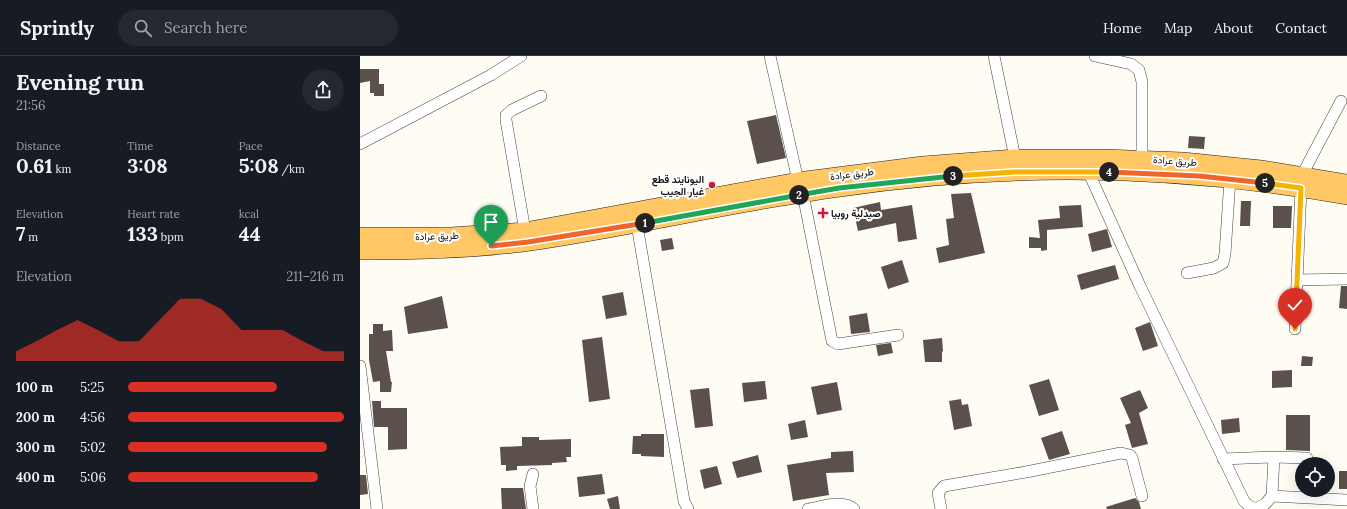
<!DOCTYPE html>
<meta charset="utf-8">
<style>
:root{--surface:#171b24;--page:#242831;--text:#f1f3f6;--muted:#9ea1a6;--line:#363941;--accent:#d93025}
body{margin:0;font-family:Lora,Vazirmatn,serif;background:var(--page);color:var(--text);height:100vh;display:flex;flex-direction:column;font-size:15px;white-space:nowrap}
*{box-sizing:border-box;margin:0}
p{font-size:13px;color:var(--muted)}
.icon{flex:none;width:22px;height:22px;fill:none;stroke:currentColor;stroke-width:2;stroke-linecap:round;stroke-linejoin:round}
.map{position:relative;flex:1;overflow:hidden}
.sheet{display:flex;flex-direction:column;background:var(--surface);width:360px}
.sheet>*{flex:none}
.controls{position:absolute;left:935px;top:401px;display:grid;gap:8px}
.controls a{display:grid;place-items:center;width:40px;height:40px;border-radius:50%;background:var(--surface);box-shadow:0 4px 16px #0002;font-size:20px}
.pin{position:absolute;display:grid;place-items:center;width:34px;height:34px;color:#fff;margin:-41px -17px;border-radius:50% 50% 50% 0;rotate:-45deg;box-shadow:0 0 4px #0007}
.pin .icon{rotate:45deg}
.km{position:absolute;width:20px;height:20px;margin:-10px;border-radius:50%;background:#222;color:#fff;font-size:11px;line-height:20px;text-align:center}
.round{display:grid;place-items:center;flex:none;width:42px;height:42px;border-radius:21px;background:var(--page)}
.head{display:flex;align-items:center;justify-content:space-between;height:68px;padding:0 16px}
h1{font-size:22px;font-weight:700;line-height:30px}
.metrics{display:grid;grid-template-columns:repeat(3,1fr);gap:6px;height:68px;padding:4px 16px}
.metrics div{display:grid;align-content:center}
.metrics b{font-size:20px;font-weight:700}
.metrics small{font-size:11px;font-weight:400}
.metrics p{font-size:11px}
.chart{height:112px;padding:8px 16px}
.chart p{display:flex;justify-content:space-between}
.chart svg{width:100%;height:72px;margin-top:4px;fill:var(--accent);opacity:.7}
ul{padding:0 16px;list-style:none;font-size:13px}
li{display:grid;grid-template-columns:64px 48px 1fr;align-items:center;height:30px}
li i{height:10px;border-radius:5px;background:var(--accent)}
header{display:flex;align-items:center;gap:24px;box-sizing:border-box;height:56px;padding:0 20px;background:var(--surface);border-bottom:1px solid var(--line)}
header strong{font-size:19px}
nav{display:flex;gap:22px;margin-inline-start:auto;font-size:14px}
.search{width:280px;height:36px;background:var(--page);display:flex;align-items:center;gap:10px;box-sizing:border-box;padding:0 14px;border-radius:22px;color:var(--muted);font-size:15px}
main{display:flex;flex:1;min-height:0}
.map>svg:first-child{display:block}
</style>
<header>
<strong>Sprintly</strong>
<div class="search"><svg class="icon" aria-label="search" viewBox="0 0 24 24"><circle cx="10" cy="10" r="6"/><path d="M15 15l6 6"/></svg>Search here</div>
<nav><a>Home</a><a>Map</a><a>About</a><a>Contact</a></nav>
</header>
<main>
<section class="sheet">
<div class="head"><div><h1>Evening run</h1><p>21:56</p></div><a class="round"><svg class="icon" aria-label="share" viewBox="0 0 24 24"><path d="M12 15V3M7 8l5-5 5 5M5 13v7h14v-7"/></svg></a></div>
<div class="metrics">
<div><p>Distance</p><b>0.61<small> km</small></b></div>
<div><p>Time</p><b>3:08</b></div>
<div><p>Pace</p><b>5:08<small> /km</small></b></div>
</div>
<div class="metrics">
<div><p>Elevation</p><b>7<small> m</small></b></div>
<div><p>Heart rate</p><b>133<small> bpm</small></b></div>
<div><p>kcal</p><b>44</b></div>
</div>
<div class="chart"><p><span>Elevation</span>211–216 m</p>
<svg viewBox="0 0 160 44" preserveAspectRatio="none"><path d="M0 44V38L10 32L20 25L30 19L40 25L50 32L60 32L70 19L80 6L90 6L100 12L110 25L120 25L130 25L140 32L150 38L160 38V44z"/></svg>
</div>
<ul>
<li><b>100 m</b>5:25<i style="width:69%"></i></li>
<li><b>200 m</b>4:56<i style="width:100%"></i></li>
<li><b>300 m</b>5:02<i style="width:92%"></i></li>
<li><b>400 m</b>5:06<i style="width:88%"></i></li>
</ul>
</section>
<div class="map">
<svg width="987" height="453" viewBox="0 0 987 453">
<rect width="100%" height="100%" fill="#fffcf4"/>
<path fill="#5b504b" d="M0,13h19v15h5v12h-10v-3h-4v-12l-10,2z
M416,59l10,43 -29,6 -10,-43z
M829,80l16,1 -1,12 -16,-1z
M611,137l14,60 -46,10 -3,-15 13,-3 -3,-26 8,-1 -3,-24z
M881,145h10l-1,25h-10z
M520,146l1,8 31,-5 5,34 -19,3 -2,-19 -38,8 -5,-23z
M721,149l2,22 -36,3v20l-6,1v-3h-12v-11l11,1 -2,-18 22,-2 -1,-12z
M913,150h19l-1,22h-18z
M747,173l5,18 -20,5 -4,-18z
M312,182l2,11 -12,2 -2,-11z
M542,204l7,22 -21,7 -7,-22z
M755,209l4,14 -38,11 -4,-15z
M981,230h6v23l-8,-1z
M263,236l4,23 -21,4 -4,-23z
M82,240l6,32 -40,6 -4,-27z
M507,257l3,19 -19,2 -2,-18z
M790,266l8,24 -15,5 -8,-23z
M13,268h10v7l9,-1 1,21h-7l5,31h1l-1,10h-11v-11l-7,1 -4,-22v-26h4z
M242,281l8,62 -21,3 -7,-62z
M582,282l1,13 -1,1v10h-17l-2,-22z
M531,287l2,10 -15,3 -2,-11z
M942,300l11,1 -1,9h-11z
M932,314v17l-20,1v-17z
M689,323l10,31 -20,6 -10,-31z
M405,325l2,18 -23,3 -2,-19z
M477,326l5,28 -25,5 -6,-28z
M349,332l4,38 -18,2 -5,-38z
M780,334l8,18 -9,5 9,31 -16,4 -7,-23 6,-2 -11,-25z
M601,343l1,6 6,-1 4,22 -18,4 -5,-29z
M12,345h9v7h26v41l-19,1v-23h-14z
M926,359h24v36l-24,-1z
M879,362l1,14 -18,2 -1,-14z
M445,364l3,17 -17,3 -3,-16z
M702,375l8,23 -21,6 -8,-22z
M281,378h23v23l-23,-1v-2h-9l1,-18h8z
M162,381h17v3l32,-1v18h-5l1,5 -15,1v2l-35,1v4l-11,1v-6h-5l-1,-18 22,-1z
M493,395l1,21 -28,1 3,22 -36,6 -6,-36 44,-7v-6z
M398,399l4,17 -25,6 -5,-16z
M357,410l5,18 -18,5 -4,-19z
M979,415h8v18h-8z
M242,418l3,20 -26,3 -2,-20z
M0,419h6l2,19 -8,1z
M141,432h22l3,21h-24z
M258,440l2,13h-10l-3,-10z
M775,442l4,4 2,7h-34l-1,-2z"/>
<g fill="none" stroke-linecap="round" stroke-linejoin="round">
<g stroke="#444" stroke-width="12">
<path id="street" d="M410,0l28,125
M634,0l21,102
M735,0l36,8 8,6 3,12v77
M0,88l131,-69 30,-19
M728,115l52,115 104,215 5,5 8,3
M942,119l39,-74
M443,138l29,147 6,3 60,-9
M276,163l48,282 4,8
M165,175l-19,-111v-5l6,-5 29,-14
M827,217l27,-5 9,-5 2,-9 5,-75
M937,224l50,-1
M935,273l6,-141
M0,310l17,143
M863,403l51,-2 33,1
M912,440l75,4
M897,452l8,-4 7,-8 2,-39
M173,453l-3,-23 3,-12
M448,453c14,-2 34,-10 46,0
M581,453l-3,-16 6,-7 82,-14 95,-19 9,2 2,3 10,38"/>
</g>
<g stroke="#222" stroke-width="18">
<path id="primary" d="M0,180h91l74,-5 273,-50 125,-16 92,-7h90l78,3 78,8 86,14
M0,195c56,0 114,-1 170,-9 103,-15 206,-40 310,-54 168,-25 339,-22 507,8"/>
</g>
<use href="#street" stroke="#fff" stroke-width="11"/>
<use href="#primary" stroke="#ffc864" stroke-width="17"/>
</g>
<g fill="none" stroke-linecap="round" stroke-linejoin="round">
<g stroke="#fff" stroke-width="8">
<path id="split-1" d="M131,190l37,-4 117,-19"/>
</g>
<g stroke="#fff" stroke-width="8">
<path id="split-2" d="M285,167l154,-28"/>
</g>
<g stroke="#fff" stroke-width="8">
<path id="split-3" d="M439,139l40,-7 114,-12"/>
</g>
<g stroke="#fff" stroke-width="8">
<path id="split-4" d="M593,120l62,-4h94"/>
</g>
<g stroke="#fff" stroke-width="8">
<path id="split-5" d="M749,116l90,4 66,7"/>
</g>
<g stroke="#fff" stroke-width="8">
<path id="split-6" d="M905,127l36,5 -6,141"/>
</g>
<use href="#split-1" stroke="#f0652b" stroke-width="5"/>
<use href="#split-2" stroke="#22a559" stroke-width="5"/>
<use href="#split-3" stroke="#22a559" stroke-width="5"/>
<use href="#split-4" stroke="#f5b400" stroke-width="5"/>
<use href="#split-5" stroke="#f0652b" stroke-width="5"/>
<use href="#split-6" stroke="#f5b400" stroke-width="5"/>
</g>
<g fill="#d11836" stroke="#fff" stroke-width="1.5">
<circle cx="352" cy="129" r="4"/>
<path d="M461 151h4v4h4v4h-4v4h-4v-4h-4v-4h4z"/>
</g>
<g text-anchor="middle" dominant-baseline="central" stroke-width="4" stroke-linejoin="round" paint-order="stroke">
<g font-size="10" fill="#111" stroke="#fff">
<text transform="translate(815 105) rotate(4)">طريق عرادة</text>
<text transform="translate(492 118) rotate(-7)">طريق عرادة</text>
<text transform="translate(77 180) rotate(-2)">طريق عرادة</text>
</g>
<g font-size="10" font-weight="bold" fill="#111" stroke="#fff" text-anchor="end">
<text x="344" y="123">اليونايتد قطع<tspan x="344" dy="12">غيار الجيب</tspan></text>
<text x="471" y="157" text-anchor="start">صيدلية روبيا</text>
</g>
</g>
</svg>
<div class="controls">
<a><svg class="icon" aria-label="locate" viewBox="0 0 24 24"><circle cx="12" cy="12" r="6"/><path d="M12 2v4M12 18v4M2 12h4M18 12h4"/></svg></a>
</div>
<div class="pin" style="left:131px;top:190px;background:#1e9e55"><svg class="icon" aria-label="arrive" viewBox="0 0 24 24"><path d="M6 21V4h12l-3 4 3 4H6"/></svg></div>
<div class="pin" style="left:935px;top:273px;background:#d93025"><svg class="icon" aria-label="check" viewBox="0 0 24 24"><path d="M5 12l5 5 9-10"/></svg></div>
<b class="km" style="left:285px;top:167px">1</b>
<b class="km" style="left:439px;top:139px">2</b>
<b class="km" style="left:593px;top:120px">3</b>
<b class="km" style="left:749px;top:116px">4</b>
<b class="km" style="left:905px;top:127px">5</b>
</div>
</main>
